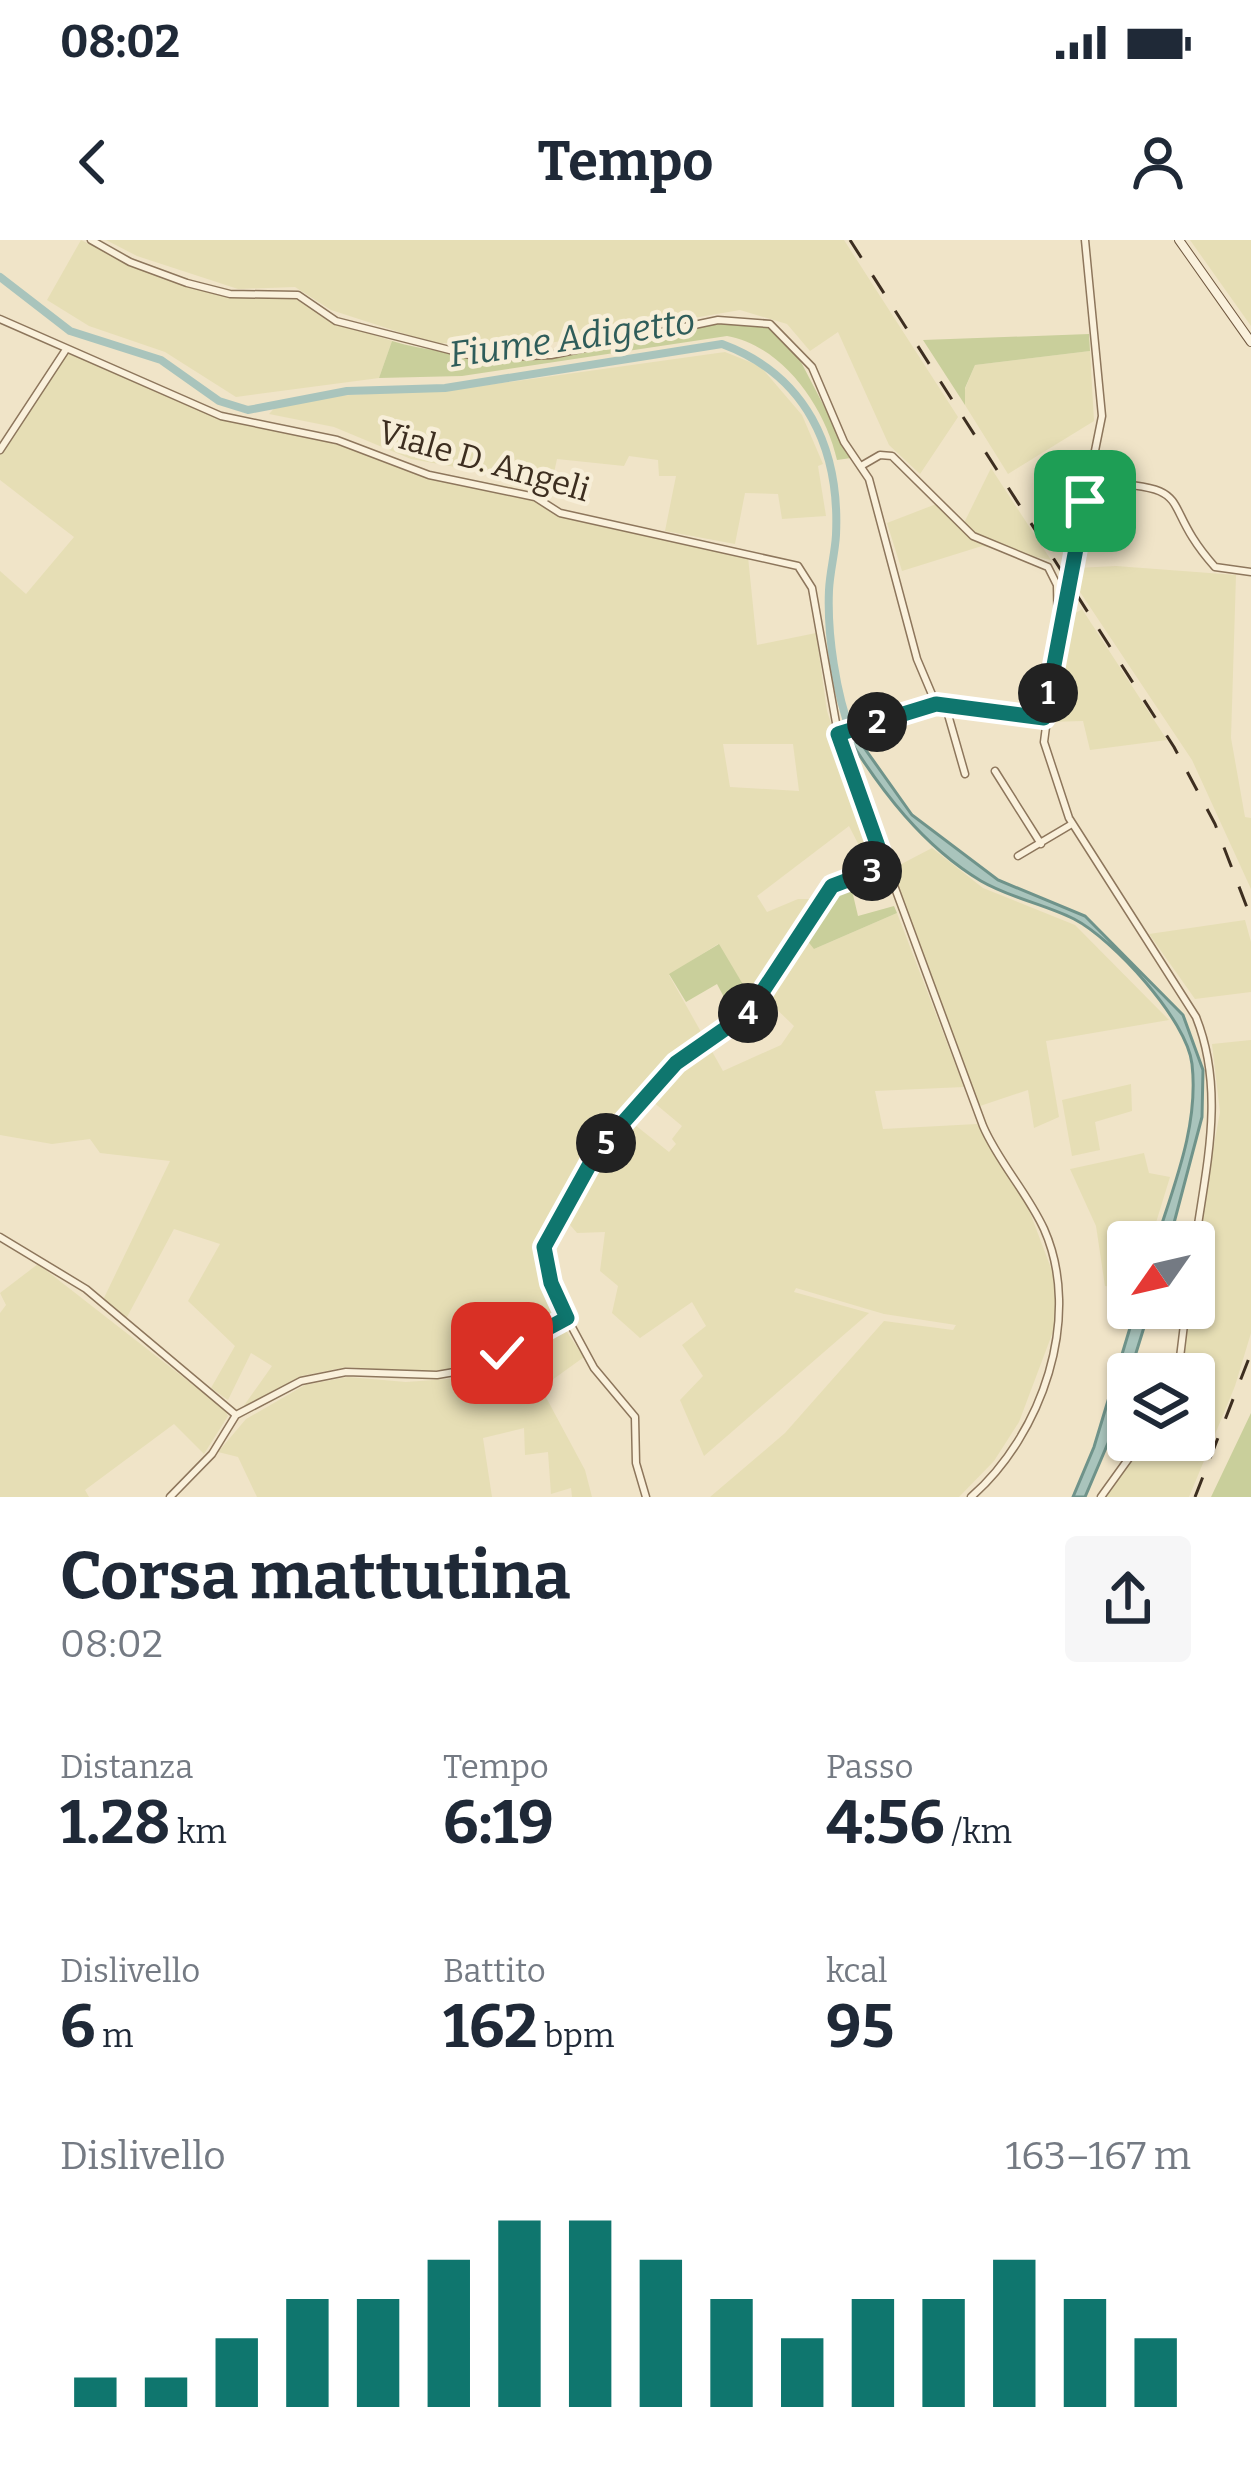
<!DOCTYPE html>
<html lang="it">
<meta charset="utf-8">
<style>
:root{--surface:#fff;--page:#f6f6f7;--text:#1f2937;--muted:#747a83;--accent:#0f766e}
body{margin:0;font-family:Bitter,serif;background:var(--page);color:var(--text);height:100vh;display:flex;flex-direction:column;font-size:45px;white-space:nowrap}
*{box-sizing:border-box;margin:0}
p{font-size:39px;color:var(--muted)}
.icon{flex:none;width:66px;height:66px;fill:none;stroke:currentColor;stroke-width:2;stroke-linecap:round;stroke-linejoin:round}
.map{position:relative;height:1257px;overflow:hidden}
.side{display:flex;flex-direction:column;background:var(--surface);flex:1}
.side>*{flex:none}
.needle{width:78px;rotate:236deg}
.fabs{position:absolute;left:1107px;top:981px;display:grid;gap:24px}
.fabs a{display:grid;place-items:center;width:108px;height:108px;border-radius:12px;background:var(--surface);box-shadow:0 3px 9px #0004;font-size:60px}
.pin{position:absolute;display:grid;place-items:center;width:102px;height:102px;color:#fff;margin:-51px;border-radius:24px;box-shadow:0 6px 18px #0006}
.km{position:absolute;width:60px;height:60px;margin:-30px;border-radius:50%;background:#222;color:#fff;font-size:33px;line-height:60px;text-align:center}
.round{display:grid;place-items:center;flex:none;width:126px;height:126px;border-radius:12px;background:var(--page)}
.overview{display:flex;align-items:center;justify-content:space-between;height:204px;padding:0 60px}
h1{font-size:66px;font-weight:700;line-height:90px}
.stats{display:grid;grid-template-columns:repeat(3,1fr);gap:18px;height:204px;padding:12px 60px}
.stats div{display:grid;align-content:center}
.stats b{font-size:60px;font-weight:700}
.stats small{font-size:33px;font-weight:400}
.stats p{font-size:33px}
.chart{height:336px;padding:24px 60px}
.chart p{display:flex;justify-content:space-between}
.chart svg{width:100%;height:216px;margin-top:12px;stroke:var(--accent);stroke-width:6}
.status{display:flex;justify-content:space-between;align-items:center;height:84px;padding:0 60px;background:var(--surface);direction:ltr}
.status svg{height:33px;fill:currentColor}
header{display:flex;justify-content:space-between;align-items:center;height:156px;padding:0 60px;background:var(--surface);font-size:54px;font-weight:700}
.map>svg:first-child{display:block}
</style>
<div class="status"><b>08:02</b><svg viewBox="0 0 49 12"><path d="M0 12V9h3v3zM5 12V6h3v6zM10 12V3h3v9zM15 12V0h3v12zM26 1h20v11H26zM47 4h2v5h-2z"/></svg></div>
<header><svg class="icon" aria-label="back" viewBox="0 0 24 24"><path d="M15 5l-7 7 7 7"/></svg>Tempo<svg class="icon" aria-label="person" viewBox="0 0 24 24"><circle cx="12" cy="8" r="4"/><path d="M4 21q1-7 8-7t8 7"/></svg></header>
<div class="map">
<svg width="1251" height="1257" viewBox="0 0 1251 1257">
<rect width="100%" height="100%" fill="#f0e4c8"/>
<path fill="#e6deb5" fill-rule="evenodd" d="M81,0l52,25 87,30 73,2 33,22 66,22 -13,37 -143,19 -71,-45 -76,-26 -42,-26z
M106,0h738l114,177 -38,57 -31,-29 -51,-113 -28,19 -23,-27 -47,-14 -202,35 -105,-2 -102,-33 -36,-23 -57,2 -101,-33z
M1190,0h61v86z
M1090,111l4,70 -86,53 -43,-69v-16l10,-24z
M725,112l35,14 42,49 21,49 -5,2 8,50 -44,3 -4,-25 -33,-1 -10,51 -70,-13 11,-55h-17l-1,-16 -29,-4 -5,10 -67,-7 -8,37 -34,-18 -104,-19 -77,-32 -65,-13 11,-12 25,-4 168,-11z
M66,113l160,63 104,20 78,32 104,19 48,28 188,42 9,88 59,-12 11,78 52,156 -8,2 -22,-43 -92,70 10,16 31,-13h25l-9,50 83,-36 67,174 -89,4 8,38 94,-5 49,78 31,82 -3,45 -35,93 -25,39 -35,36h-249l75,-64 99,-112 69,9 3,-5 -72,-11 -88,-26 -2,4 75,21 -165,143 -24,-56 23,-24 -21,-31 24,-19 -14,-24 -52,36 -28,-25 6,-27 -18,-15 5,-39 -28,1 -13,-15 9,-18 -23,35 -9,24 22,55 -103,55 -54,3 -59,-5 -46,9 -58,31 29,-41 -21,-13 -23,47 -17,-12 24,-42 -47,-45 32,-57 -46,-15 -48,90 -23,-19 67,-139 -70,-8 -10,-14 -38,5 -52,-9v-564l26,23 48,-57 -74,-57v-28zM723,504h70l6,47 -69,-4zM718,704l36,59 9,-7 31,30 -13,19 -58,26 -54,-96zM646,856l36,30 -10,13 4,5 -7,8 -39,-31 -37,38z
M991,228l60,92 -69,-14 -80,25 -15,-48 57,-22 20,22z
M1116,326l120,9 -5,163 14,79 6,1v71l-59,-129 -120,-180 4,-12z
M1067,363l7,11 8,-5 85,131 -77,10 -7,-29 -35,1z
M932,608l51,40 92,37 94,95 -123,21 13,76 -25,11 -6,-38 -48,16 -90,-236z
M1245,680l6,22v50l-56,7 -46,-65z
M1251,800v293l-16,53 -46,111h-84l38,-57h51v-66h-12l7,-66h5l5,-82 21,-114 -8,-68z
M1131,844l1,27 -37,11 5,28 -28,6 -10,-56z
M1144,913l5,20 21,4 -20,65h-22v48l-23,-4 -9,-60 -26,-57z
M38,1024l186,145 4,7 -24,38 -30,-30 -89,66 4,7h-89v-184l6,-8 -6,-12z
M562,1085l22,32 -43,31 44,82 7,27h-20l-1,-9 -20,6 -3,-42 -23,3 -1,-27 -41,10 9,59h-235l-19,-40 -20,-5 28,-33 59,-34 43,-8 58,5 56,-4z"/>
<path fill="#c9cf9b" d="M711,82l56,3 22,14 62,119 -14,2c-12,-53 -54,-114 -110,-124l-265,40 -83,2 13,-37c107,31 213,2 319,-19z
M1089,94l1,17 -115,14 -10,23v17l-42,-65z
M850,642l8,34 36,-10 3,7 -83,36 -12,-15 21,-35z
M719,704l35,59 -18,17 -19,-36 -31,18 -17,-28z
M1251,1173v84h-40z"/>
<path fill="#a9c4bc" stroke="#6f938a" stroke-width="3" d="M853,492l59,83 86,65 87,36 98,99 20,55 -1,47 -33,125h-13c18,-57 43,-117 36,-178 -5,-44 -79,-125 -118,-145 -30,-15 -64,-21 -93,-38 -58,-35 -100,-90 -135,-147z
M1136,1068h14l-42,135 -23,54h-12l21,-50z"/>
<g fill="none" stroke-linecap="round" stroke-linejoin="round">
<path stroke="#a9c4bc" stroke-width="8" d="M0,37l70,54 91,29 58,41 29,9 99,-19 98,-3 277,-44c84,31 118,104 114,191 -1,18 -6,36 -7,55 -2,45 7,104 23,146"/>
<g stroke="#8d765c" stroke-width="9">
<path id="minor" d="M0,210l65,-99
M861,226l19,-11 12,1 81,80 75,31 9,18 1,49
M1090,242c114,5 64,17 125,85l36,5
M945,464l20,70
M838,494l145,392c16,37 44,66 61,103 39,88 -2,206 -73,268
M995,531l46,73
M1018,616l54,-32
M0,997l86,52 150,126
M170,1257l42,-43 24,-39 65,-34 45,-9 91,3 29,-5 101,-52
M646,1257l-10,-34 -1,-46 -41,-49 -27,-50 -16,-35 -7,-35 52,-95 36,-35 10,-21 34,-34 73,-51 83,-126 53,-20"/>
</g>
<g stroke="#8d765c" stroke-width="9">
<path id="tertiary" d="M91,0l39,22 57,21 43,11 68,1 38,26 145,37 70,-3 167,-35 52,4 42,43 32,75 25,37 48,180 19,45
M1085,0l17,176 -44,218 -14,108 25,76 127,199c31,78 8,156 -2,236
M0,79l221,97 116,24 92,35 106,22 25,16 238,53 14,22 26,146 98,-30 108,14
M1178,1134l8,-66
M1101,1257l41,-57"/>
</g>
<g stroke="#6f573f" stroke-width="10">
<path id="secondary" d="M1179,0l72,102"/>
</g>
<use href="#minor" stroke="#faf1dc" stroke-width="6"/>
<use href="#tertiary" stroke="#faf1dc" stroke-width="6"/>
<use href="#secondary" stroke="#faf1dc" stroke-width="8"/>
<path stroke="#3d2e20" stroke-width="3" stroke-dasharray="21 21" stroke-linecap="butt" d="M850,0l324,507 41,77 36,94
M1195,1257l56,-144"/>
</g>
<g fill="none" stroke-linecap="round" stroke-linejoin="round">
<g stroke="#fff" stroke-width="24">
<path id="route" d="M502,1113l65,-35 -16,-35 -7,-36 52,-94 80,-90 73,-51 83,-126 53,-20 -47,-132 98,-30 108,14 41,-217"/>
</g>
<use href="#route" stroke="#0f766e" stroke-width="15"/>
</g>
<g text-anchor="middle" dominant-baseline="central" stroke-width="9" stroke-linejoin="round" paint-order="stroke">
<g font-size="33" fill="#3d2e20" stroke="#f7eed8">
<text transform="translate(484 221) rotate(16)">Viale D. Angeli</text>
</g>
<g font-size="36" font-style="italic" fill="#2f5d5a" stroke="#f7eed8">
<text transform="translate(572 98) rotate(-8)">Fiume Adigetto</text>
</g>
</g>
</svg>
<div class="fabs">
<a><svg class="needle" viewBox="-14 -14 28 28"><path d="M0-13l5 13h-10z" fill="#e53935"/><path d="M0 13l5-13h-10z" fill="#747a83"/></svg></a>
<a><svg class="icon" aria-label="layers" viewBox="0 0 24 24"><path d="M12 4l9 5-9 5-9-5zM3 14l9 5 9-5"/></svg></a>
</div>
<div class="pin" style="left:1085px;top:261px;background:#1e9e55"><svg class="icon" aria-label="arrive" viewBox="0 0 24 24"><path d="M6 21V4h12l-3 4 3 4H6"/></svg></div>
<div class="pin" style="left:502px;top:1113px;background:#d93025"><svg class="icon" aria-label="check" viewBox="0 0 24 24"><path d="M5 12l5 5 9-10"/></svg></div>
<b class="km" style="left:1048px;top:453px">1</b>
<b class="km" style="left:877px;top:482px">2</b>
<b class="km" style="left:872px;top:631px">3</b>
<b class="km" style="left:748px;top:773px">4</b>
<b class="km" style="left:606px;top:903px">5</b>
</div>
<section class="side">
<div class="overview"><div><h1>Corsa mattutina</h1><p>08:02</p></div><a class="round"><svg class="icon" aria-label="share" viewBox="0 0 24 24"><path d="M12 15V3M7 8l5-5 5 5M5 13v7h14v-7"/></svg></a></div>
<div class="stats">
<div><p>Distanza</p><b>1.28<small> km</small></b></div>
<div><p>Tempo</p><b>6:19</b></div>
<div><p>Passo</p><b>4:56<small> /km</small></b></div>
</div>
<div class="stats">
<div><p>Dislivello</p><b>6<small> m</small></b></div>
<div><p>Battito</p><b>162<small> bpm</small></b></div>
<div><p>kcal</p><b>95</b></div>
</div>
<div class="chart"><p><span>Dislivello</span>163–167 m</p>
<svg viewBox="0 0 160 44" preserveAspectRatio="none"><path d="M5 44V38M15 44V38M25 44V30M35 44V22M45 44V22M55 44V14M65 44V6M75 44V6M85 44V14M95 44V22M105 44V30M115 44V22M125 44V22M135 44V14M145 44V22M155 44V30"/></svg>
</div>
</section>
